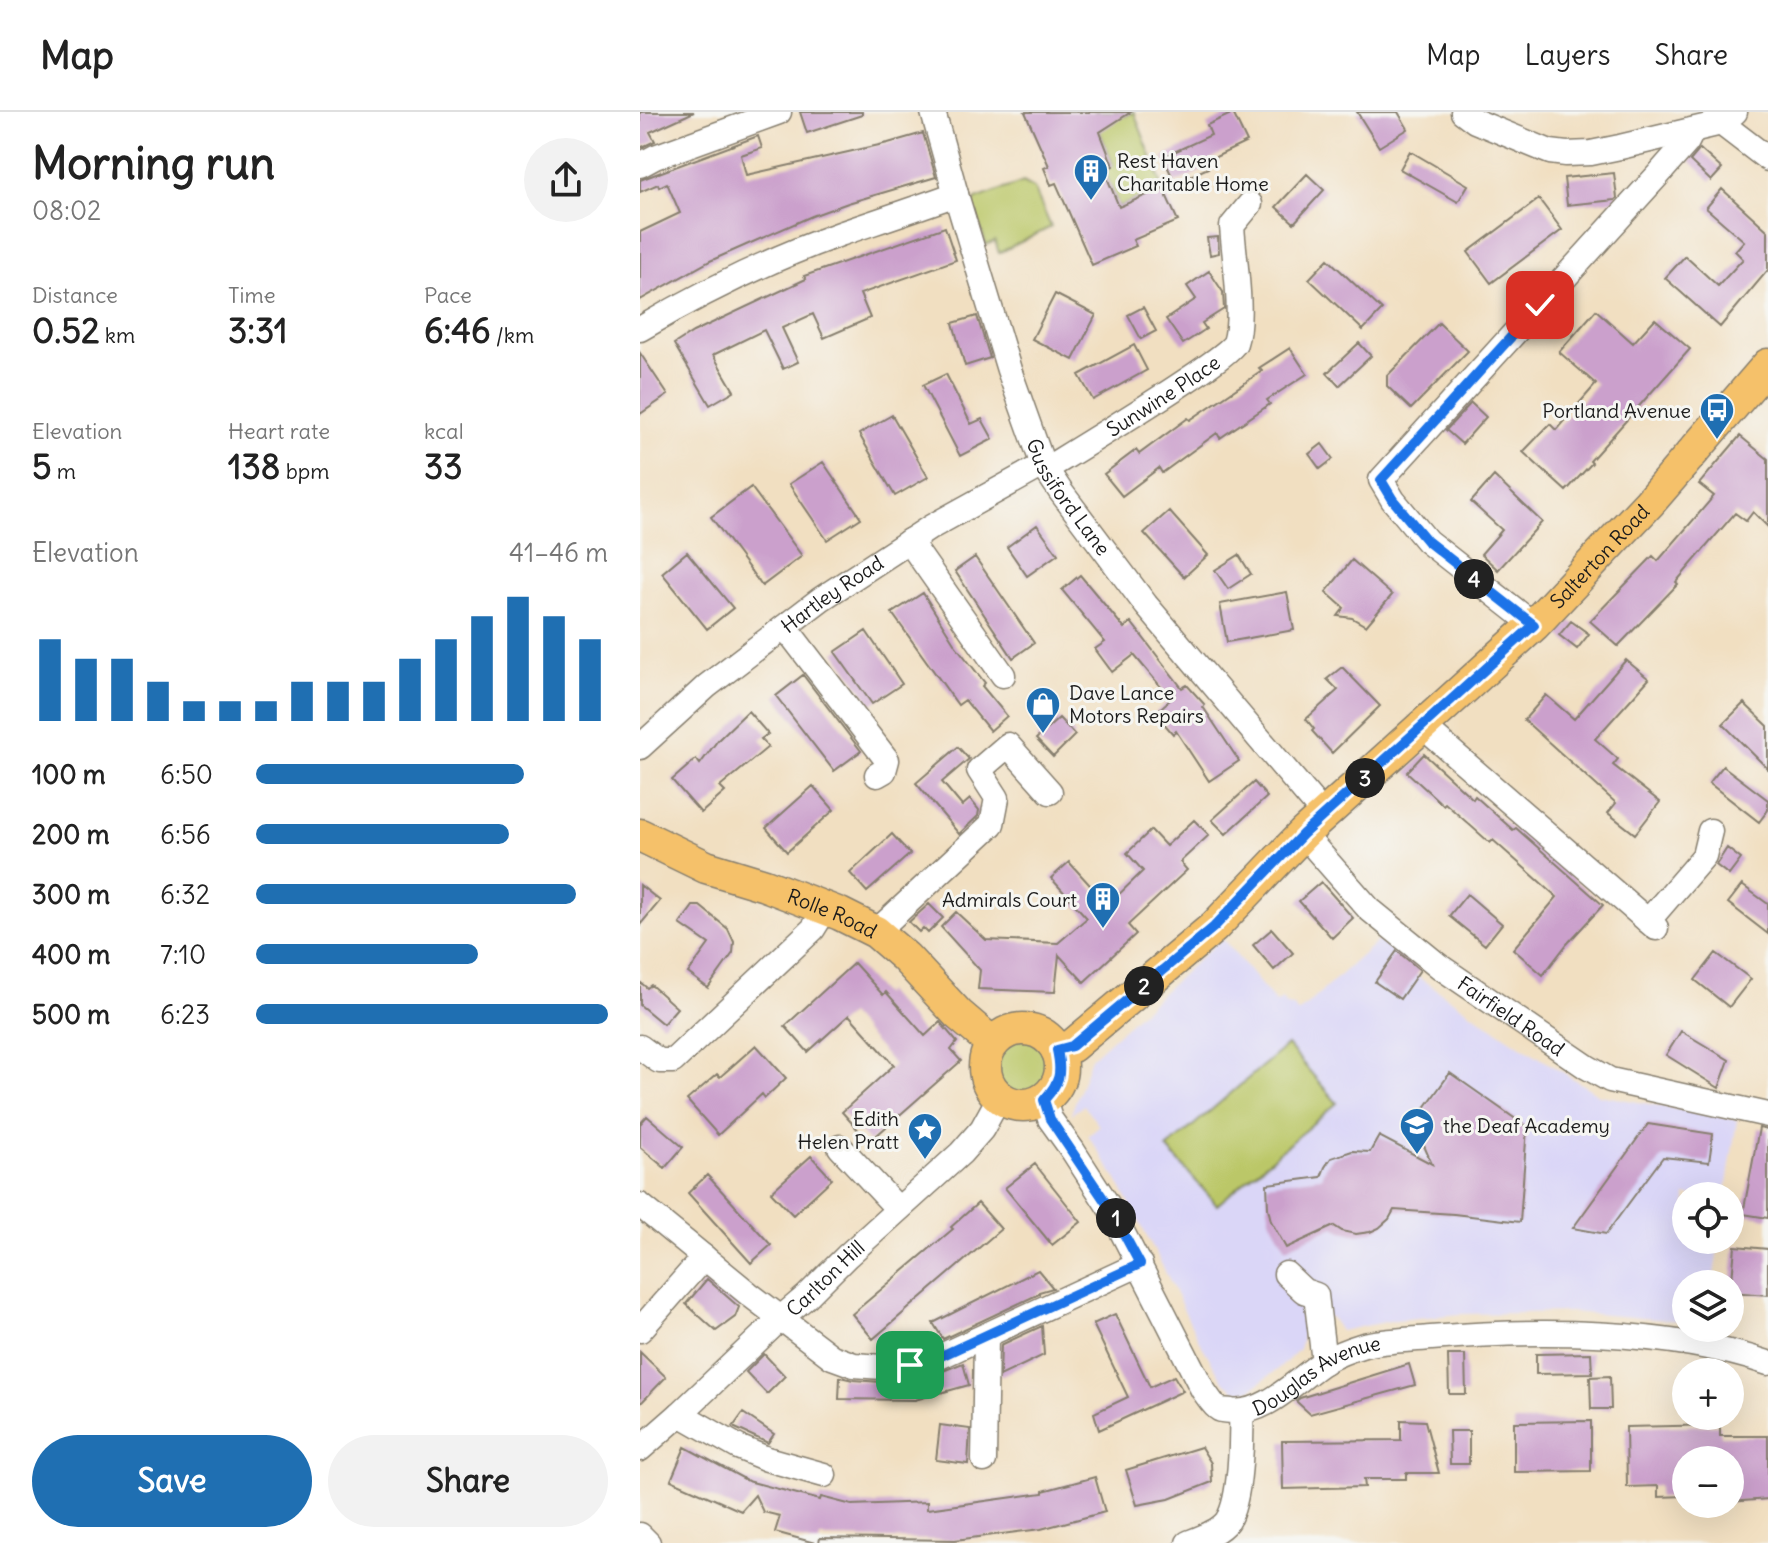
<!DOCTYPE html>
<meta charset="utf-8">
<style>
:root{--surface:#fff;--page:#f2f2f2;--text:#222;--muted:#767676;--line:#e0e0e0;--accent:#1f6fb2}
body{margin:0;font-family:Delius,sans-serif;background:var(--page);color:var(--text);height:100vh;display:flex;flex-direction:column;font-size:30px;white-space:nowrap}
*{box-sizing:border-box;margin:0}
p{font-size:26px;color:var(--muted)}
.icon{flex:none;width:44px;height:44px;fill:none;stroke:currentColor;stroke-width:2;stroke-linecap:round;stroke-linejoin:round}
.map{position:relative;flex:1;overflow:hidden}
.sheet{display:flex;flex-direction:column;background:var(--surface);width:640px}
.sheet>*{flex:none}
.fabs{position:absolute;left:1032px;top:1070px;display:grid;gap:16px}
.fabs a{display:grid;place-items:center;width:72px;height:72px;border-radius:50%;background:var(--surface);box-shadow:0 8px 32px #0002;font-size:40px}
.pin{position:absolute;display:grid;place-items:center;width:68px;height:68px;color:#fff;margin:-34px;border-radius:16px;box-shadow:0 4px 12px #0006}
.km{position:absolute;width:40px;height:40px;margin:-20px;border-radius:50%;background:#222;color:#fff;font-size:22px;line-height:40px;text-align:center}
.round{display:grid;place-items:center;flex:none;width:84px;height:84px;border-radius:42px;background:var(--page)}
.headline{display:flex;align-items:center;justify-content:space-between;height:136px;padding:0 32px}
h1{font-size:44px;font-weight:700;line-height:60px}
.metrics{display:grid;grid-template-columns:repeat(3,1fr);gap:12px;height:136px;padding:8px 32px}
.metrics div{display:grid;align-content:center}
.metrics b{font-size:34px;font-weight:700}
.metrics small{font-size:22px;font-weight:400}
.metrics p{font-size:22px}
.chart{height:224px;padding:16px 32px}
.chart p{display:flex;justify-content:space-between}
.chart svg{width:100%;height:144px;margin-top:8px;stroke:var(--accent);stroke-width:6}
.primary-button{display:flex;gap:16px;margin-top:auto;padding:16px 32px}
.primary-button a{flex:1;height:92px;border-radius:48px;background:var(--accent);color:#fff;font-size:32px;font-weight:700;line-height:92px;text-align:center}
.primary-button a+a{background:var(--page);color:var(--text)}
ul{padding:0 32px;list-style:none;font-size:26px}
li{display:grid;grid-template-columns:128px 96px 1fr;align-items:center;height:60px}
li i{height:20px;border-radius:10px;background:var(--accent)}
header{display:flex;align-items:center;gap:48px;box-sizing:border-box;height:112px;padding:0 40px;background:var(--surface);border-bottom:2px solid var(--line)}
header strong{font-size:38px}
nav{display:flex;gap:44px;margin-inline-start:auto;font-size:28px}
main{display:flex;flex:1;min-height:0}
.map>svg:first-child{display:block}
</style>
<header>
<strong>Map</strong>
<nav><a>Map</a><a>Layers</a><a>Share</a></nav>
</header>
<main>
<section class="sheet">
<div class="headline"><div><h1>Morning run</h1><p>08:02</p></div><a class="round"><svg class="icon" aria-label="share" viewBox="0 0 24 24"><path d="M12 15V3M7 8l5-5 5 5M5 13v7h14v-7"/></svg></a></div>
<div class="metrics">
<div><p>Distance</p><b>0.52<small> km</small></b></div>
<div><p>Time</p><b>3:31</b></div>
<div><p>Pace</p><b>6:46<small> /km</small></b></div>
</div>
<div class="metrics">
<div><p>Elevation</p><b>5<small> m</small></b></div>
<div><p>Heart rate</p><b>138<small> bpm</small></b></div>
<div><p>kcal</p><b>33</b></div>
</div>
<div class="chart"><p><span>Elevation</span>41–46 m</p>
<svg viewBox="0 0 160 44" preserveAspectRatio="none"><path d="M5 44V19M15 44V25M25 44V25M35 44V32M45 44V38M55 44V38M65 44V38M75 44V32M85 44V32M95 44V32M105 44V25M115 44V19M125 44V12M135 44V6M145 44V12M155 44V19"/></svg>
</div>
<ul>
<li><b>100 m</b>6:50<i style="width:76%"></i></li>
<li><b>200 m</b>6:56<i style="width:72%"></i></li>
<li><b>300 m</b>6:32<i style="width:91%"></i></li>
<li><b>400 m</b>7:10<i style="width:63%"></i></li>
<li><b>500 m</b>6:23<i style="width:100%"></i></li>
</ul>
<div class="primary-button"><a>Save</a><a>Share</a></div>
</section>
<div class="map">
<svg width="1128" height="1431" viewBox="0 0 1128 1431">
<rect width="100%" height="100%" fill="#f6f6f2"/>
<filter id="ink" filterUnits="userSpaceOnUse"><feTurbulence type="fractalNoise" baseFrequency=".0125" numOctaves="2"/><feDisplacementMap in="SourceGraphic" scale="16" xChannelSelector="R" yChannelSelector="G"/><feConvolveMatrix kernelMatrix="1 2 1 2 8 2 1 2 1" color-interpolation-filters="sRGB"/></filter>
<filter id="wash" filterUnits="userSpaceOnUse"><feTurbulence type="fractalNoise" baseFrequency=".006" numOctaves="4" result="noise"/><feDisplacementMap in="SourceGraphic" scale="32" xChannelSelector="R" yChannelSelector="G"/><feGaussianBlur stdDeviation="1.8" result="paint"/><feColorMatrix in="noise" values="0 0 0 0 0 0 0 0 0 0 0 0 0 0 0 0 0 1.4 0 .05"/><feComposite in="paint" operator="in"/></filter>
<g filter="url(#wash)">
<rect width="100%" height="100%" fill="#f1dfc1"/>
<path fill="#dad6f7" d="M582,826l54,65 6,-4 4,6 7,1 5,7 83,-75 40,41 92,62 86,54 138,25 -12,76h-39v44h33l-5,35 -8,9h-20v30l-6,7 -110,-9 -110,2 -65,6 -55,11 -9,-14 -24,2 -8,30 -18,18 -31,23 -14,1 -13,-10 -25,-42 -39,-80 -43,-81 -28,-43 11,-9 -15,-21 -13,9 20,-56z"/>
<path fill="#bbc768" stroke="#6c7242" stroke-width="2" d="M455,0h28l2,4 9,-4 29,76 -44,19 -15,-37 9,-5 -13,-33z
M383,70l11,6 17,39 -52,26 -4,-12 -9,4 -13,-41 3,-5z
M355 955a28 28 0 1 1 56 0a28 28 0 1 1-56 0Z
M647,933l50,58 -120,102 -50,-57z"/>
<g id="blocks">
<path fill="#cba0cc" d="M0,0h54l-44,20 5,9 -15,7z
M160,0h62v3l-55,18z
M385,0h106l-31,20 13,34 -9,4 15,37 44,-19 15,33 -45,19 3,6 -44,19 -36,-82 -5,2 -7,-17 5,-2z
M717,0h41l10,17 -29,18z
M593,1l14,29 -42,20 3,6 -33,15 -12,-26 48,-22 -4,-10z
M283,21l13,44 -88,26 -36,13 -102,45 -70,39v-68l40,-19 -13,-30 -8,4 -1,-3 -18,8v-12l118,-44 4,12 -21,7 5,20 142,-32z
M1060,37l22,20 -11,12 -21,-20z
M770,39l58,34 -10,17 -58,-33z
M974,61l3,25 -2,2 -48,5 -3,-27z
M667,62l17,16 -30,33 -18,-16z
M1082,77l46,42v39l-48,57 -55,-49 20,-22 33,30 25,-27 -8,-8 9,-10 -38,-33z
M899,87l23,31 -71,53 -23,-31z
M305,115l11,33 -96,34 10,24 -46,20 -11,-24 -31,14 16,34 -15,7 -19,-39 -51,25 21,36 -24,14 -36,-61 19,-12 113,-53 -2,-3z
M578,125l1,16 -9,2 -3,-17z
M688,147l54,51 -19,20 -54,-51z
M569,159l14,21 1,17 -22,14 4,6 -23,15 -17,-25 30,-20 -9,-13z
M415,182l41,21 -23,45 -41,-21z
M503,195l13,24 -15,8 -13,-24z
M956,198l37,33 22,-24 35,30 -100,112 2,2 -26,28 -43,-39 27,-28 6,6 40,-46 -37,-32z
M337,204l13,42 -25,8 -12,-43z
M799,211l29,28 -57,58 -24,-23v-10z
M719,231l12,13 -32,30 -12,-13z
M494,233l13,25 -54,30 -14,-25z
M650,236l17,26 -40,26 3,4 -50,34 -3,-5 -55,40 -3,-5 -37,28 -18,-22 32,-24 3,4 49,-36 2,2 72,-49 -3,-3z
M0,241l28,42 -28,19z
M306,262l25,50 11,-5 11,20 -33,17 -37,-71z
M831,291l15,14 -24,27 -16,-14z
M252,303l36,62 -33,19 -36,-62z
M1100,324l28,23v68l-15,-15 -7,9 -11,-8 -59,69 2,2 -60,62 -28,-25 63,-65 5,5 56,-65 -15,-12z
M682,332l11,15 -13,10 -11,-15z
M183,350l38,56 -34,22 -38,-56z
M854,364l48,46 -44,48 -17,-16 21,-24 -31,-28z
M111,375l51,69 -40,30 -51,-69z
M529,399l39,44 -24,22 -40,-44z
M397,413l21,29 -31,22 -20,-29z
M47,440l46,56 -26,21 -45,-56z
M599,443l12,19 -23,15 -13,-19z
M335,445l59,86 -21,15 -58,-87z
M712,448l40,35 -26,31 -14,-8 -14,-2 6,-8 -18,-16z
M440,463l44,53 7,-6 51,66 5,-3 18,20 -2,2 36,54 -30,20 -33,-50 -3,3 -18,-21 16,-14 -37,-44 -22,17 -17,-23 10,-7 -43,-52z
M647,480l7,38 -67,12 -7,-38z
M283,481l33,53 29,37 -3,3 25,30 -17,15 -25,-31 -7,5 -66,-92z
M931,509l18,13 -12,15 -18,-14z
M226,519l36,53 -30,20 -37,-52z
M986,548l23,19 -54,60 23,20 -5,6 47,37 -25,32 -27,-21 8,-10 -92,-83 22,-25 28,24z
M702,555l38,39 -48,47 -20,-22 2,-2 -8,-10 32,-29 -11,-11z
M163,563l58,76 -27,20 -58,-75z
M1104,591l24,23v43l-45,-45z
M108,599l20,23 -7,5 7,8 -48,40 5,5 -24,21 -29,-33 24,-21 4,5 18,-24z
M419,606l16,17 -22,22 -17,-18z
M318,635l11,12 -27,23 20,24 8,-7 9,11 -1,6 -19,18 -43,-51z
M784,642l49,45 2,-3 38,34 3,-2 87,77 -36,39 -24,31 -30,-26 44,-52 -64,-57 -3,3 -45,-40 -2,2 -36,-33z
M1083,654l45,34v10l-9,12 -50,-39z
M614,670l13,15 -41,37 -14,-14z
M173,674l21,24 -47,42 -21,-24z
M554,708l15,15 -29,27 7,8 -59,55 8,9 -52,48 -25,-27 -4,37 -77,-3 2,-19 -39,-43 15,-15 30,28 72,3 29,-25 -36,-40 18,-16 39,43 35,-34 -16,-18 24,-23 15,16z
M252,722l18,20 -43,38 -17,-19z
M1087,736l14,11 -12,16 -13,-10z
M681,770l32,36 -21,20 -33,-37z
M0,773l20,16 -20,24z
M1102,773l26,19v30l-40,-31z
M827,782l35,30 -17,21 -36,-29z
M289,792l14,14 -15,15 -5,-5 -4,4 -10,-10z
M53,794h7l28,23 6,13 -1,11 -25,35 -20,-15 21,-29 -29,-20z
M632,817l21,24 -19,17 -21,-25z
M757,839l23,19 -20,29 -25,-17z
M1076,841l35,26 -22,28 -34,-27z
M214,851l29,32 3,-3 39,44 15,-14 17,20 -6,8 10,11 -92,81 -27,-30 52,-47 -45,-50 -41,37 -23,-26z
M0,870l7,6 4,-3 26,23 -14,16 -23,-19z
M1041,919l48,29 -10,28 -53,-33z
M116,933l30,33 -21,20 -3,-4 -44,41 -31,-35 30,-26 3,3z
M810,961l77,54 -7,95 -66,-8 -60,-4 -5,9 -10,9 -9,4 -14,2 -14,-3 -8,-5 -48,22 -15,-27 -3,-13 -1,-24 54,-7 4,-10 6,-9 21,-7 18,1 9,-16 53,28 -18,-41z
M7,1004l36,31 -18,21 -25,-21v-23z
M1008,1012l65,10 -4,28 -46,-5 -57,77 -33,-6z
M1119,1016l9,2v88l-25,-4z
M171,1044l21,23 -39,36 -22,-23z
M395,1052l46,58 -29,23 -47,-57z
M67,1063l64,70 -20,18 -63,-70z
M338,1091l23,26 -128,110 -21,-25 101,-85 -2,-2z
M1095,1134l33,3v46l-37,-3z
M398,1158l15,18 -14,4v2l-96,45 -10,-16z
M67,1167l32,28 -4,10 -19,14 -30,-27z
M475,1202l35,73 24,-11 9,15 -84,39 -5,-17 34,-16 -35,-73z
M402,1214l2,29 -44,21 1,-31z
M0,1240l26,25 -26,27z
M951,1241l1,20 -56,1v-20z
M124,1242l21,22 -18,18 -21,-22z
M808,1243h17l1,39h-17z
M323,1251l6,22 -54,15 -76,-1 1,-22 13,3 28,2 30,-2 32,-9z
M769,1252l6,21 -105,29 -14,-13 4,-3z
M970,1264l1,33h-20l-1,-32z
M103,1301l31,21 -6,9 -35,-16z
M761,1308l24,1 14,52h-33v6h-42l1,8 -82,2 -1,-48 119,-1z
M951,1309v50l-77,1v-50z
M300,1313l30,4 -2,35 -32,-4z
M1080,1313v11h48v63l-38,3v-42h-44v36l-28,1v-11l-31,1 -1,-60z
M809,1319h20v33h-19z
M45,1335l63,34 72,19 1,-3 31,8 75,-3v7l116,-16v-2l52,-14 10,35 -64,17 -86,11 -135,-2 -1,5h-4l-40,-11 5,-16 -17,-4 -8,-17 -14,16 -70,-31z
M561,1335l10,16 1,19 -43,17 -32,6 -11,-35z"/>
</g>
</g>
<g filter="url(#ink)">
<use href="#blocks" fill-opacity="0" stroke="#867e6e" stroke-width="2"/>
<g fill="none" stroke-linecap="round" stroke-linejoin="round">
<g stroke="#867e6e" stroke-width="27">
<g id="minor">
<path id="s1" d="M293,0l24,86 52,172 34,95 18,27 85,113 178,210"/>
<path d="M823,0l12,9 75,31 16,2 25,-1 29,-6 101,-24 14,-11"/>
<path d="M1081,11l47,36"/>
<path d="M0,53l15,-8 124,-45"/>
<path d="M0,217c63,-37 130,-70 200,-95 38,-13 77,-26 116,-40"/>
<path id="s2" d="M406,357c26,-16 183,-111 189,-126 9,-27 -1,-86 -3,-117l18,-22"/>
<path d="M269,429l94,134"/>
<path d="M894,513l-107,-84 -34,-41 -12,-20 277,-305 29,-33 6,-12"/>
<path d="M145,515l102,133 -3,11 -7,4"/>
<path d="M782,614l234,202"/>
<path id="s3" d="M0,635l67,-61 114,-87 110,-72 112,-62"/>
<path id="s4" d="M663,722l66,75 70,57 148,101 23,13 158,35"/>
<path d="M1008,809l56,-65 6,-25"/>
<path d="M236,820l116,-108 5,-26 -18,-28 29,-25 42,47"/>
<path d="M0,935l19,14h14l140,-132 13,-21"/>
<path id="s5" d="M404,988l6,19 23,32 38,59 92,180c4,5 10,16 16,19 3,2 8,1 12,2 34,5 67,-33 94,-50 12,-7 26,-12 39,-16 21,-5 45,-5 67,-7 104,-9 237,-9 337,25"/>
<path d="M200,1035l58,62"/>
<path d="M0,1093l109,89 83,63 22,8 28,2 28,-2 29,-8 201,-93"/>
<path d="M646,1162l18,17 12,4 8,67"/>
<path d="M0,1218l64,-73"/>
<path d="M40,1302l58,33 29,12 57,16"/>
<path id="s6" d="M0,1337l40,-35 101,-96 26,-22 40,-40 114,-103 21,-24 17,-31"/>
<path d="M344,1348l2,-123"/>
<path d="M0,1423l8,8"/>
<path d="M548,1431c13,-5 31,-11 39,-22 14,-21 15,-84 14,-109"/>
</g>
</g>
<g stroke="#867e6e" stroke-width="35">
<g id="major">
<path id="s7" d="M0,723l66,32 59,18 75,29 36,18 29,25 53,57 34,29"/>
<circle cx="383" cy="955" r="38"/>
<path id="s8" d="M417,938l15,-4 142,-119 89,-93 231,-209 115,-122 119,-138"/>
</g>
</g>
<use href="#minor" stroke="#fff" stroke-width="24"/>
<use href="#major" stroke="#f5c16b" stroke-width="32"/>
</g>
</g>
<g fill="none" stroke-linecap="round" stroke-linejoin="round" filter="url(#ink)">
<g stroke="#fff" stroke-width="16">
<path id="route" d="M270,1253l29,-8 201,-93 -29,-54 -61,-91 -6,-19c16,-18 18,-26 13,-50l15,-4 142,-119 89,-93 231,-209 -107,-84 -34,-41 -12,-20 159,-175"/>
</g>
<use href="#route" stroke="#1a73e8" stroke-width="10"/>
</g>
<defs>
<g id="building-pin" transform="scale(1.8)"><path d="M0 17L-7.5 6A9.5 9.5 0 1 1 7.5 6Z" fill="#1f6fb2" stroke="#f6f6f2"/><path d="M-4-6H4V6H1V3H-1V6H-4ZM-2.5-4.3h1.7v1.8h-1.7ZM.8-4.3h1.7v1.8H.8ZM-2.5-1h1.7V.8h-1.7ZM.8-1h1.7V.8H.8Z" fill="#fff"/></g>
<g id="bus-pin" transform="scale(1.8)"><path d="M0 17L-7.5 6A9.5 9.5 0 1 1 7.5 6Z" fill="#1f6fb2" stroke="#f6f6f2"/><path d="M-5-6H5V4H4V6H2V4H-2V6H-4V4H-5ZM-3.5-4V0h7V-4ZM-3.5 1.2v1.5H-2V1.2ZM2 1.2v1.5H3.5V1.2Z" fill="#fff"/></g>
<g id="shop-pin" transform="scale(1.8)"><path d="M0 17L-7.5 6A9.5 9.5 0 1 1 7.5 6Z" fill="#1f6fb2" stroke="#f6f6f2"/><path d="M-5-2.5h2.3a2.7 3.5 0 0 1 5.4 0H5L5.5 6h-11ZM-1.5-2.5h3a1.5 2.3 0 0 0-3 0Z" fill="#fff"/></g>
<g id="school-pin" transform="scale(1.8)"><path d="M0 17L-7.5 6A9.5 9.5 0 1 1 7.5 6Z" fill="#1f6fb2" stroke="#f6f6f2"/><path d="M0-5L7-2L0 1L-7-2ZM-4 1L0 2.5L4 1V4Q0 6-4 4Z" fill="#fff"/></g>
<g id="sight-pin" transform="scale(1.8)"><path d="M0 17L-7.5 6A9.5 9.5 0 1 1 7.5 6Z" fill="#1f6fb2" stroke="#f6f6f2"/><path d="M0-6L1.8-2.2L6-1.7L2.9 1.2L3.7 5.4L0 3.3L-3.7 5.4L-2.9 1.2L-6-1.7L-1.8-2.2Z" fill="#fff"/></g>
</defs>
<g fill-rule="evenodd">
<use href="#building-pin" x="451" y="59"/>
<use href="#bus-pin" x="1077" y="298"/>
<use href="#shop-pin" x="403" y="592"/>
<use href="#building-pin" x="463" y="787"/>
<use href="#school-pin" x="777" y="1013"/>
<use href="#sight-pin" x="285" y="1018"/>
</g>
<g text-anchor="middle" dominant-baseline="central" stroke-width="6" stroke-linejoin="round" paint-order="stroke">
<g font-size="20" fill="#1c1c1c" stroke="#f6f6f2" text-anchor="start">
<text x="477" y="48">Rest Haven<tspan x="477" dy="23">Charitable Home</tspan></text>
<text x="1051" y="298" text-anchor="end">Portland Avenue</text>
<text x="429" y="580">Dave Lance<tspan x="429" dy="23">Motors Repairs</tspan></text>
<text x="437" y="787" text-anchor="end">Admirals Court</text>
<text x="259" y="1006" text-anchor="end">Edith<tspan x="259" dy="23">Helen Pratt</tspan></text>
<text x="803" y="1013">the Deaf Academy</text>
</g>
<g font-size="20" fill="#1c1c1c" stroke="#f6f6f2">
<text stroke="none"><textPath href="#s2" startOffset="138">Sunwine Place</textPath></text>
<text stroke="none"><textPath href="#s1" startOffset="410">Gussiford Lane</textPath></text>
<text stroke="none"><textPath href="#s8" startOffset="736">Salterton Road</textPath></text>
<text stroke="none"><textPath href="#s3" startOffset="246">Hartley Road</textPath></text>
<text stroke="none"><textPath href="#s7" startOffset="208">Rolle Road</textPath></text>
<text stroke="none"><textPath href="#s4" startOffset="278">Fairfield Road</textPath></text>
<text stroke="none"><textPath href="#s6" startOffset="252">Carlton Hill</textPath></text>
<text stroke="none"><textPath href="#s5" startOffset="464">Douglas Avenue</textPath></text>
</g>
</g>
</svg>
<div class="fabs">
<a><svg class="icon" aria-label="locate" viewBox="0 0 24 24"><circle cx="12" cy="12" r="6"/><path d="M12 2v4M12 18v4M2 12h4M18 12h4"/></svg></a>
<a><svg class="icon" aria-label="layers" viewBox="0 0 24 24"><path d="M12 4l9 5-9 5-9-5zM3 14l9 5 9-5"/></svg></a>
<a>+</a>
<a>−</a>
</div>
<div class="pin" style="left:270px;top:1253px;background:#1e9e55"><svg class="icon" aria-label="arrive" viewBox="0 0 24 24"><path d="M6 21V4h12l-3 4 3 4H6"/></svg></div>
<div class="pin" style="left:900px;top:193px;background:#d93025"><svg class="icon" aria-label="check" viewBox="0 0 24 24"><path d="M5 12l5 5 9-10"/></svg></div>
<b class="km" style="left:476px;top:1106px">1</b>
<b class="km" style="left:504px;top:874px">2</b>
<b class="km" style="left:725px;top:666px">3</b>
<b class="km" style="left:834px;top:467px">4</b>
</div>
</main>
